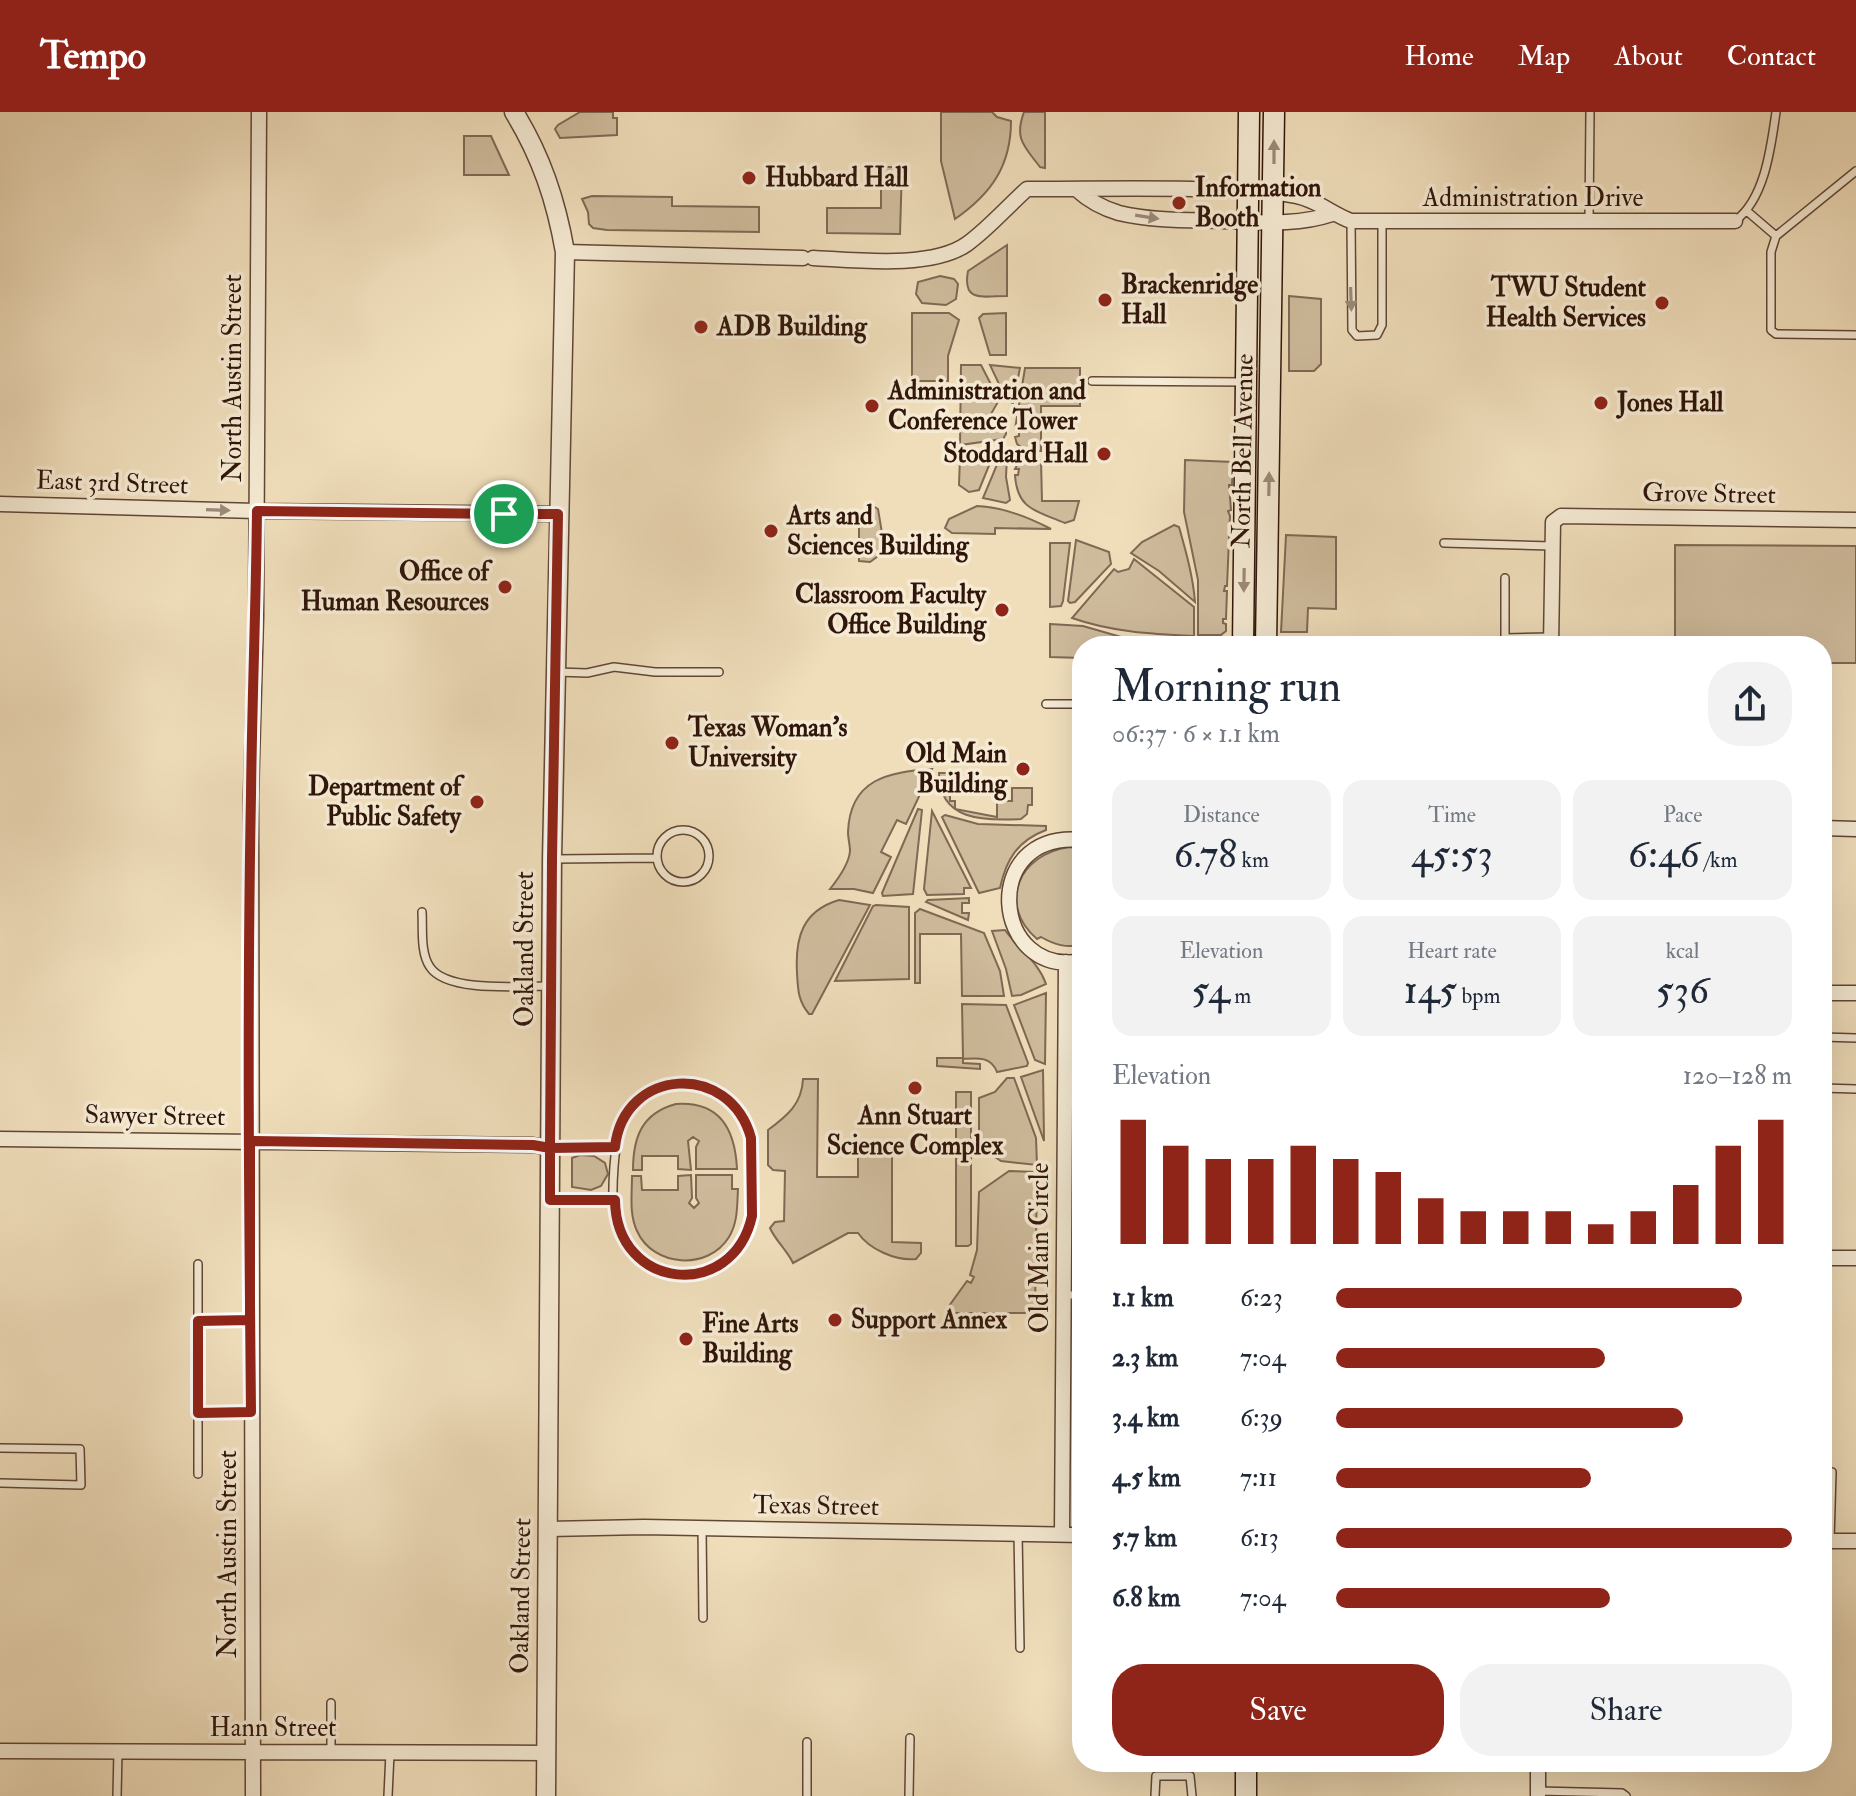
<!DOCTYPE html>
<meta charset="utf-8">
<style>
:root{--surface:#fff;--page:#f2f2f3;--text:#1f2937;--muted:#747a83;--accent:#8f2418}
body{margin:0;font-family:"IM FELL Double Pica",serif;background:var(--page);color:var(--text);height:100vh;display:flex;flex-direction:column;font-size:30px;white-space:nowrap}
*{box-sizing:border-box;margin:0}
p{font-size:26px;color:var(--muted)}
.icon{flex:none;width:44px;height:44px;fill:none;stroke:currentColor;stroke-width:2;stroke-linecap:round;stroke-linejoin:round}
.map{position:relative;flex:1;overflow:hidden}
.sheet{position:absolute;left:1072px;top:524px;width:760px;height:1136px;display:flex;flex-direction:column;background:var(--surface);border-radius:32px;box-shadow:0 8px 32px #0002}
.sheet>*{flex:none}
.pin{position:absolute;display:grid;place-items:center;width:68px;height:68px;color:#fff;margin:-34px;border:4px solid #fff;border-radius:50%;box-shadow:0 2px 8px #0007}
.round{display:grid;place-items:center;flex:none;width:84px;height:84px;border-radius:32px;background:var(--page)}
.overview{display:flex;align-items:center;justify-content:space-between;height:136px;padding:0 40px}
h1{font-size:44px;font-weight:600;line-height:60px}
.metrics{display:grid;grid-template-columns:repeat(3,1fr);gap:12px;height:136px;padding:8px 40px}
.metrics div{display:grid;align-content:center;border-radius:20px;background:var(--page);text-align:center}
.metrics b{font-size:40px;font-weight:600}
.metrics small{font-size:22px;font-weight:400}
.metrics p{font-size:22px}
.chart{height:224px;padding:16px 40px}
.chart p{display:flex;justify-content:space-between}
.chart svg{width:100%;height:144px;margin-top:8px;stroke:var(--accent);stroke-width:6}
.cta{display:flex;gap:16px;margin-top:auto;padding:16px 40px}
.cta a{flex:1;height:92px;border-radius:32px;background:var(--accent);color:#fff;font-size:32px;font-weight:600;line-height:92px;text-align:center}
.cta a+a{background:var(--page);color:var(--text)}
ul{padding:0 40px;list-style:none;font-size:26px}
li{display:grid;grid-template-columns:128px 96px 1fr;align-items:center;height:60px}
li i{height:20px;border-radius:10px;background:var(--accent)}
header{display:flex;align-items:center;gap:48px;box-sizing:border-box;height:112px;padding:0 40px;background:var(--accent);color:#fff}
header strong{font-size:38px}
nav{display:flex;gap:44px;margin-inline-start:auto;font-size:28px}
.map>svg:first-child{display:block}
</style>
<header>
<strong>Tempo</strong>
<nav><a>Home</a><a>Map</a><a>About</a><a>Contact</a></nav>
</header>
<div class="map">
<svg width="1856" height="1684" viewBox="0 0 1856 1684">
<rect width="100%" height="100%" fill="#f0debb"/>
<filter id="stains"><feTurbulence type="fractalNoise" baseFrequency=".0025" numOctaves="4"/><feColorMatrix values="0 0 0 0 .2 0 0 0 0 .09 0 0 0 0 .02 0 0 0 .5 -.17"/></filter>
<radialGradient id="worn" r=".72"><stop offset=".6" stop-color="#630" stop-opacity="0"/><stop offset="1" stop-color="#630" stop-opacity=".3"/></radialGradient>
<path fill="#cfbc9d" stroke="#806854" stroke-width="2" d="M580,0h33v6h4v17l-57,3 -5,-9 3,-4z
M941,0h51l5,5 14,4c0,45 -20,73 -56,98l-14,-58z
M1024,0h21v56l-5,-1c-16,-21 -26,-28 -16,-55z
M464,24h27l18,39h-45z
M881,55h21l-2,67 -73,-1v-25h54z
M592,84l80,1v9l87,1v25l-152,-2 -14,-2 -4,-4 -1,-12 -6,-13z
M1007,133v51c-24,0 -45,7 -39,-25z
M940,164l14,3 4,5 -2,15 -10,6 -24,-2 -6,-9 2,-12z
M1289,184l32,3v65l-7,7h-25z
M912,201h37l10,7 -11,36v25h-36z
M1006,201v42h-16l-11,-37 4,-4z
M961,253h20l18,35 -8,14 4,8 11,7v5l-3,5 -43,6z
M990,253l30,3 -7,35 -6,-2z
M1025,256h55v38h-39v45h-15l-9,-7 -2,-7 4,-1v-7h-4z
M986,339l3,3 1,9 -11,27 -10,2 -10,-7 1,-28z
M1001,343l6,2 -1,20 4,23 -4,3 -23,-5z
M1020,348h21l1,41h37l-5,19 -9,3c-28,-12 -48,-13 -50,-48h3l1,-6h-4z
M1185,348l48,2 -1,23h-3l2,25 -3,1 2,5 -3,70h-2l-1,5h3l-1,28h-3v4l3,1v7l-5,4h-23v-55l-14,-68z
M873,394l5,3 7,42 -15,11 -11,-1v-41z
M977,394c27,1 51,11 74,23l-56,-1v6l-43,-1 -7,-5 4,-9z
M1174,413l5,2c7,25 14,49 16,75l-36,-31 -28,-18 11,-11z
M1286,423l50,2v72l-28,-1 -1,24h-26z
M1076,428l33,12 2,12 -36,38 -5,1 -2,-2z
M1070,431l-7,58 -2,5 -11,1v-64z
M1675,433l181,1v117h-34v-17h-147z
M1134,447l60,48v29c-43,-2 -82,-4 -122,-18l42,-49 4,3 11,-3z
M1050,512l33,2 45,13 93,1 4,6h-143v12l-32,-1z
M932,657l-26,55 -9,-4 -16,32 10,5 -18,36 -19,-4h-24c8,-10 19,-25 20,-38 0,-6 -2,-13 -2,-19 2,-53 40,-60 84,-63z
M939,661h11v28h5v8l42,8v-16h15v-13h20v17h-4l-1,9 -6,5c-37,2 -82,2 -82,-46z
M918,697l4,1 -9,84 -30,2 -1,-3z
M932,699l39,77h-7v6l-37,1 -3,-6z
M945,703l33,9 68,2v4c-29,11 -40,30 -46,58l-21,5 -37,-76z
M1069,735l13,2v96c-16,3 -27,0 -41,-8l-4,2c-41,-36 -17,-85 32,-92z
M969,786v5h-7v10h7l-1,7 -42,-18 2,-2z
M839,788l31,5 -58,109h-3c-11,-13 -11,-24 -12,-41 -2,-35 5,-62 42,-73z
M876,793l33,2v72l-74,2 38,-75z
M920,797l64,24 16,38 4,25h-42l-1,-62h-41v49h-5v-70z
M1005,818c14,20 33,31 41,54l-25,11 -9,1 -6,-27 -14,-38z
M1046,881l-1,71 -10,-4 -21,-55z
M962,892l44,1 22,58 -1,3 -30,6c-6,-16 -20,-14 -34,-13v4l17,1v5l-43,-3v-8h26z
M1043,958l1,71 -23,-64z
M1007,966h7l22,60 1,27 -36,-4 -22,-15v-48l16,-6z
M803,967h15l-1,98h41v-21h34v86l29,1v10l-5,6c-21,2 -47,-10 -58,-26h-10l-55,30c-6,-13 -18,-23 -23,-35l5,-6 9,-1 1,-50 -12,-1 -5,-5v-35c19,-14 34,-26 35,-51z
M956,980h15v152l-3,2h-12z
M676,992c44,-3 59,25 61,65h-41v-22l3,-6 -6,-4 -5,4 3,29 -13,-1v-13h-36v14h-9c0,-33 9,-57 43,-66z
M580,1043l14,1 11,7 3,11 -7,12 -10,4 -19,-3v-29z
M1009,1059l28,1 -2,141h-85l-1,-7 18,-25 4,2 3,-6 -4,-2 7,-25 2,-58z
M691,1063l1,23 -3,5 5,5 5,-5 -3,-5v-23h36v14h6c-1,17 0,33 -9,48 -21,34 -76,30 -92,-6 -8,-17 -5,-36 -5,-55h9l1,14h36v-14z"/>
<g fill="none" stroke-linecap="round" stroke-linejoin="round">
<g stroke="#604736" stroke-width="10">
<path id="service" d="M1856,59l-80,65 -5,16v78l5,4 80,1
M1748,100l28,24
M1351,109l1,109 5,6 20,-1 5,-10v-104
M1735,109c30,-22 36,-74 41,-109
M1589,110l1,-110
M1092,269l152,1
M1444,431l108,3
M1505,466v60l46,-1
M557,560l30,1 27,-6 41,5h64
M1046,592h36
M657 744a26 26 0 1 1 52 0a26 26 0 1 1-52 0Z
M555,747l102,-1
M422,800c1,16 -2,41 8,55 17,26 91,19 119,19
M1822,925l34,1
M673,971c34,-1 71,16 78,53 2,14 0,29 1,43 0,15 2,33 -3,48 -9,28 -35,47 -64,48 -21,0 -40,-9 -53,-24 -7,-7 -13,-17 -16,-26 -6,-25 -3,-93 11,-113 11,-16 29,-24 46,-29z
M1822,976l34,1
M550,1036l65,-1
M552,1088h63
M1064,1183h18
M198,1209l52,-1
M198,1301l53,-1
M0,1336l80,1 1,36 -81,-2
M198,1362v-210
M702,1416l1,90
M1018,1421l2,115
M1830,1429l2,-69
M331,1591v50
M1538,1679l84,2 4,3
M117,1684l1,-45
M388,1684l2,-43
M807,1684v-54
M909,1684l1,-58
M1155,1684l1,-20h34l2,20"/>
</g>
<g stroke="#604736" stroke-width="17">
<path id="minor" d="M1076,77c12,11 26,19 43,24 33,8 69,7 104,8 37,1 73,5 109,-7
M565,140l238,6
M813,146c42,2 119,11 154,-14 21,-15 40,-37 60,-55 55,0 110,-1 165,0 35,1 70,0 104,7 21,4 36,18 55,25h384
M0,392l257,7 301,3
M1551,534l2,-124 8,-6 295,4
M1822,716l34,1
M1082,728c-104,-10 -90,139 0,121
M1822,881h34
M0,1027l533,6 17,3
M1822,1146h34
M549,1417l95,-2 438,8
M1062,1422l4,-572
M1822,1429h34
M0,1639l546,2
M253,1684l-2,-1000 5,-179 3,-505
M1538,1684v-34"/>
</g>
<g stroke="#604736" stroke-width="21">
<path id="tertiary" d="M514,0c27,44 42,88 51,140l-13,607 -6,937"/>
</g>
<g stroke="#30150a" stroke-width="23">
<path id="secondary" d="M1243,534l6,-534
M1266,534l8,-534
M1246,1684v-34"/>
</g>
<use href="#service" stroke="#f5ead3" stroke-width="7"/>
<use href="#minor" stroke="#f5ead3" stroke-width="14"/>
<use href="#tertiary" stroke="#f5ead3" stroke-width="18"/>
<use href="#secondary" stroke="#f5ead3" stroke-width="20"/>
</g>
<defs><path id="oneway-solid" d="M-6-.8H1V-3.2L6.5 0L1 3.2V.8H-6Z" transform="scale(2)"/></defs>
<g fill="#9c8a79">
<use href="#oneway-solid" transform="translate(1274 40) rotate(-90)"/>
<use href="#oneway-solid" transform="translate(1147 105) rotate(9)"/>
<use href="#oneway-solid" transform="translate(1351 187) rotate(88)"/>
<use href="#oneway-solid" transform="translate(1269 372) rotate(-89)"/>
<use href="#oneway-solid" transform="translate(218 398) rotate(2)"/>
<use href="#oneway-solid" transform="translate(1244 468) rotate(91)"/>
</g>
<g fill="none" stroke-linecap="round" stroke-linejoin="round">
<g stroke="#fff" stroke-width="16">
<path id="route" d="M504,402l-247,-3c-1,95 -5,190 -6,284 -4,206 -2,411 0,617l-53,1v-92l52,-1v-179l283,4 17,3v52h65c1,91 118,102 137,16l-1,-78c-21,-77 -127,-71 -136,9l-65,1 2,-289 6,-345h-54"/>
</g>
<use href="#route" stroke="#8f2418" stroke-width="10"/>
</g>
<g fill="#8f2418" stroke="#f5ead3" stroke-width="3">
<circle cx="749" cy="66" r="8"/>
<circle cx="1179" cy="91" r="8"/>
<circle cx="1105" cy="188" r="8"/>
<circle cx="1662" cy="191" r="8"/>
<circle cx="701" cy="215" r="8"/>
<circle cx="1601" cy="291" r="8"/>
<circle cx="872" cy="294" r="8"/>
<circle cx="1104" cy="342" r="8"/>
<circle cx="771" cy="419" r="8"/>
<circle cx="505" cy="475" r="8"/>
<circle cx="1002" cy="498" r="8"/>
<circle cx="672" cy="631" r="8"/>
<circle cx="1023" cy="657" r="8"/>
<circle cx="477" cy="690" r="8"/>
<circle cx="915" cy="976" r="8"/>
<circle cx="835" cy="1208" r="8"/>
<circle cx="686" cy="1227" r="8"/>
</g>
<g text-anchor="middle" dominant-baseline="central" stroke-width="7" stroke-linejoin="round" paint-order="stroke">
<g font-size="26" font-weight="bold" fill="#30150a" stroke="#f5ead3" text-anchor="start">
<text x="765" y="66">Hubbard Hall</text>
<text x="1195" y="76">Information<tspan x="1195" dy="30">Booth</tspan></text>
<text x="1121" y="173">Brackenridge<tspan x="1121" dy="30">Hall</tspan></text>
<text x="1646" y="176" text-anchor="end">TWU Student<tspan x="1646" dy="30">Health Services</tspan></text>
<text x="717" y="215">ADB Building</text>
<text x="888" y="279">Administration and<tspan x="888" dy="30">Conference Tower</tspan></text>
<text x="1617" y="291">Jones Hall</text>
<text x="1088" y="342" text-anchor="end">Stoddard Hall</text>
<text x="787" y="404">Arts and<tspan x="787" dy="30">Sciences Building</tspan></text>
<text x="489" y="460" text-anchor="end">Office of<tspan x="489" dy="30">Human Resources</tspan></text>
<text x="986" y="483" text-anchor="end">Classroom Faculty<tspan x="986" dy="30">Office Building</tspan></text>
<text x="688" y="616">Texas Woman's<tspan x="688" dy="30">University</tspan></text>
<text x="1007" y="642" text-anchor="end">Old Main<tspan x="1007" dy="30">Building</tspan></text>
<text x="461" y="675" text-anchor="end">Department of<tspan x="461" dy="30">Public Safety</tspan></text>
<text x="915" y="1004" text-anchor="middle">Ann Stuart<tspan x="915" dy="30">Science Complex</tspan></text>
<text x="851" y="1208">Support Annex</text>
<text x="702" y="1212">Fine Arts<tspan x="702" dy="30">Building</tspan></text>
</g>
<g font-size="26" fill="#30150a" stroke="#f5ead3">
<text x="1533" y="86">Administration Drive</text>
<text transform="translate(233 266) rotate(-90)">North Austin Street</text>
<text transform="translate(1243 339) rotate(-89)">North Bell Avenue</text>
<text transform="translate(112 371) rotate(2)">East 3rd Street</text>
<text transform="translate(1709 382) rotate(1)">Grove Street</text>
<text transform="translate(525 837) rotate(-90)">Oakland Street</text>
<text transform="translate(155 1004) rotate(1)">Sawyer Street</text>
<text transform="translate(1040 1136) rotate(-90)">Old Main Circle</text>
<text transform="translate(816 1394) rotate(1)">Texas Street</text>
<text transform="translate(228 1442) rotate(-90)">North Austin Street</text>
<text transform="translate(521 1484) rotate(-89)">Oakland Street</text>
<text x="273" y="1616">Hann Street</text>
</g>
</g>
<rect width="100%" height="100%" filter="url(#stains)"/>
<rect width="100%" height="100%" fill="url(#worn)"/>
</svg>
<div class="pin" style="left:504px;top:402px;background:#1e9e55"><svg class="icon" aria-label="arrive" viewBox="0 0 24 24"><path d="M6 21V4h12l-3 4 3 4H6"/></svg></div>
<section class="sheet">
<div class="overview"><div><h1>Morning run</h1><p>06:37 · 6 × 1.1 km</p></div><a class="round"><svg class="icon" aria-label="share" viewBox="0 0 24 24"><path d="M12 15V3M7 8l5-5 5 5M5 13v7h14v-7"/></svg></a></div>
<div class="metrics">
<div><p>Distance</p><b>6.78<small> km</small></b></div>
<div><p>Time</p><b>45:53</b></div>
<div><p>Pace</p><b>6:46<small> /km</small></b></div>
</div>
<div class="metrics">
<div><p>Elevation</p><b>54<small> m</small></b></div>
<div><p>Heart rate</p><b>145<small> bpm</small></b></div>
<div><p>kcal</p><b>536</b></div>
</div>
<div class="chart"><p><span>Elevation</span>120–128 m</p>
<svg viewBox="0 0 160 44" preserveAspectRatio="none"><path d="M5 44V6M15 44V14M25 44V18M35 44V18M45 44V14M55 44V18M65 44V22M75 44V30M85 44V34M95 44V34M105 44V34M115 44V38M125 44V34M135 44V26M145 44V14M155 44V6"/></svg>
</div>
<ul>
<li><b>1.1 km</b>6:23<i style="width:89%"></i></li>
<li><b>2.3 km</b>7:04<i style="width:59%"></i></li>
<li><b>3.4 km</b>6:39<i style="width:76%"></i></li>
<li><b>4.5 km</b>7:11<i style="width:56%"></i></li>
<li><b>5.7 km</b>6:13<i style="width:100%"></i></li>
<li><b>6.8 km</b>7:04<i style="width:60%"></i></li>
</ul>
<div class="cta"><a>Save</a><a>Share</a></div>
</section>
</div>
